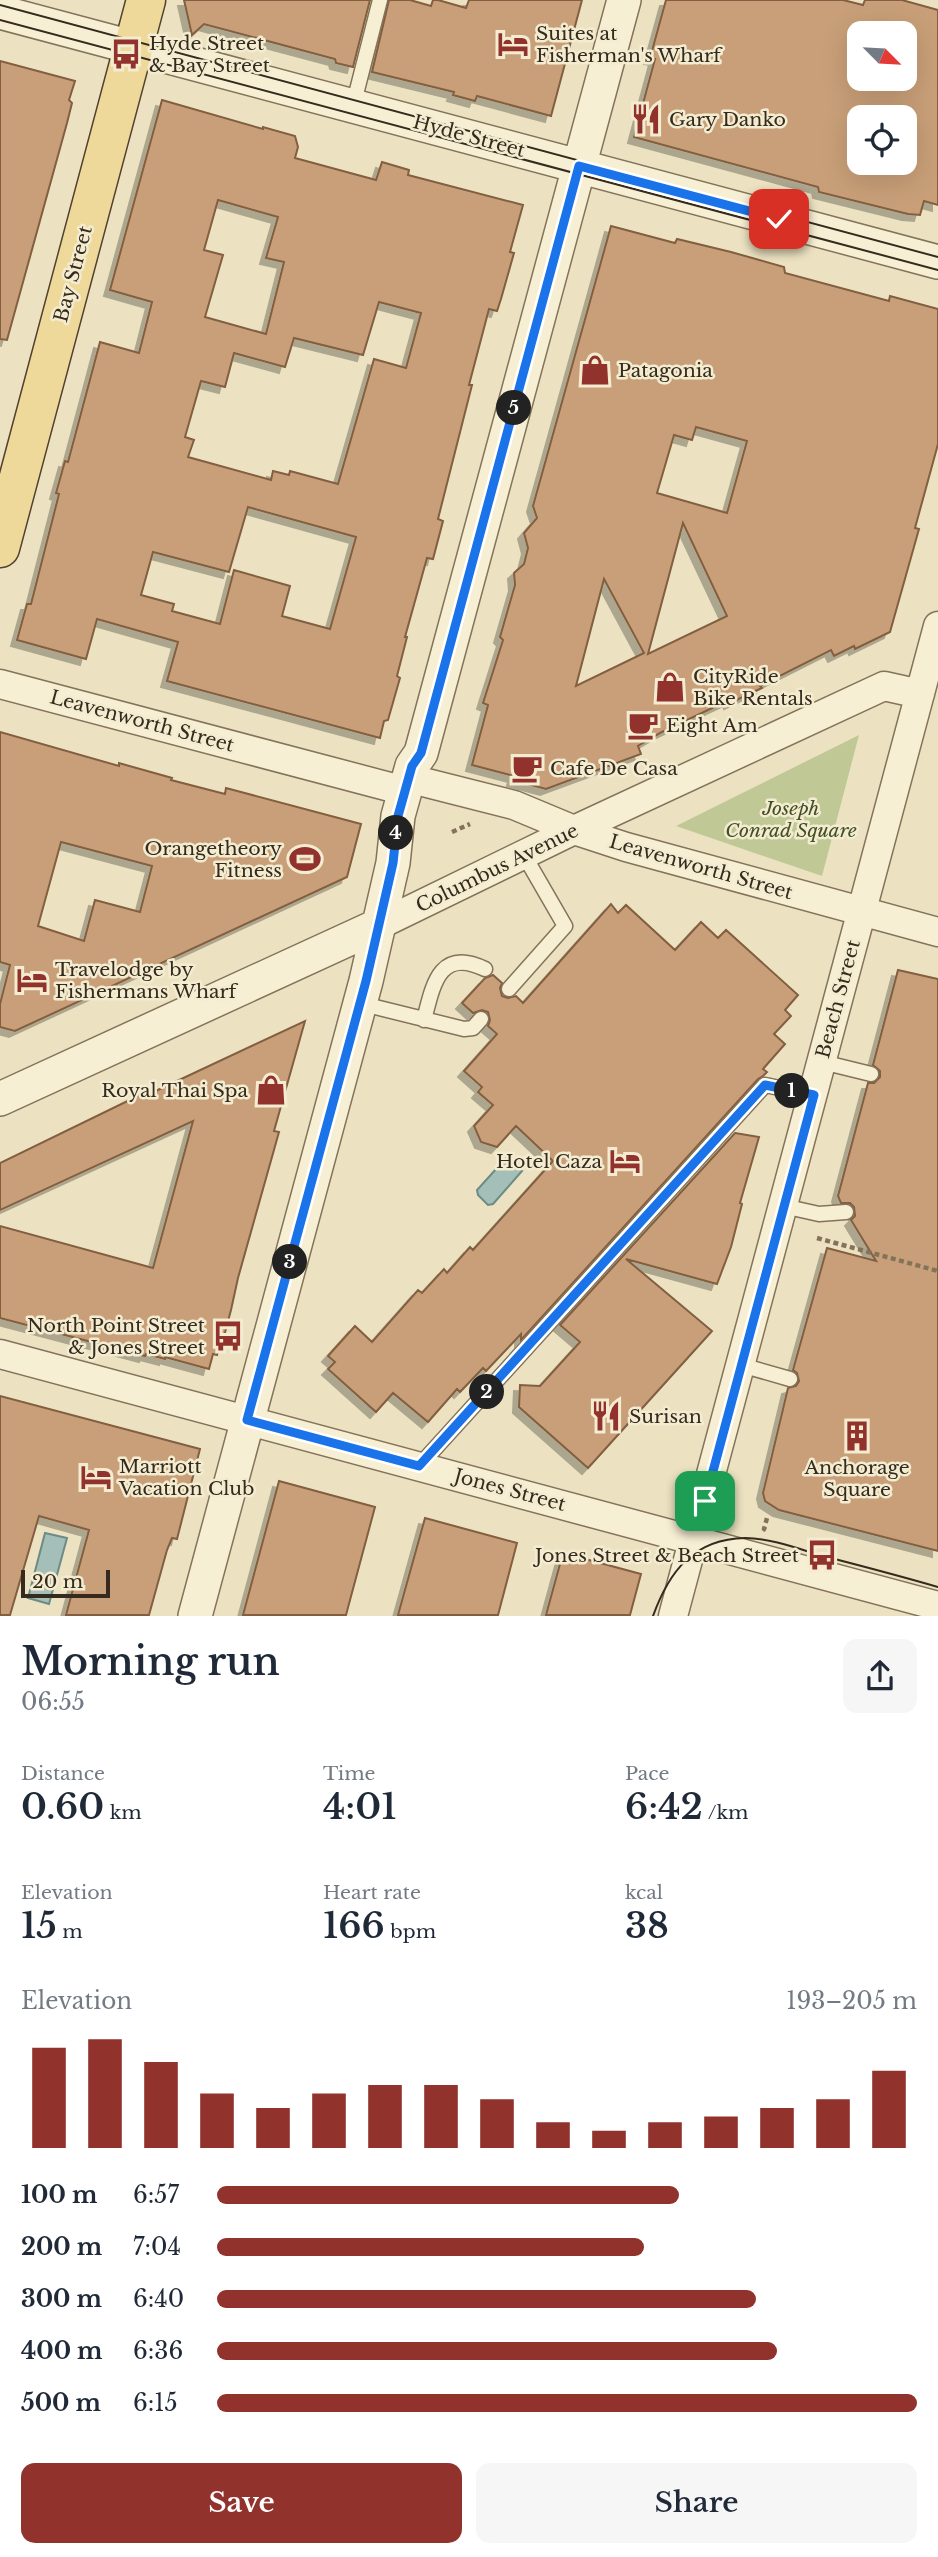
<!DOCTYPE html>
<meta charset="utf-8">
<style>
:root{--surface:#fff;--page:#f6f6f7;--text:#1f2937;--muted:#747a83;--accent:#91322c}
body{margin:0;font-family:"Libre Baskerville",serif;background:var(--page);color:var(--text);height:100vh;display:flex;flex-direction:column;font-size:26px;white-space:nowrap}
*{box-sizing:border-box;margin:0}
p{font-size:23px;color:var(--muted)}
.icon{flex:none;width:38px;height:38px;fill:none;stroke:currentColor;stroke-width:2;stroke-linecap:round;stroke-linejoin:round}
.map{position:relative;height:1616px;overflow:hidden}
.sheet{display:flex;flex-direction:column;background:var(--surface);flex:1}
.sheet>*{flex:none}
.needle{width:46px;rotate:114deg}
.controls{position:absolute;left:847px;top:21px;display:grid;gap:14px}
.controls a{display:grid;place-items:center;width:70px;height:70px;border-radius:14px;background:var(--surface);box-shadow:0 7px 28px #0002;font-size:35px}
.scale{position:absolute;left:21px;bottom:18px;width:89px;box-sizing:border-box;padding-left:7px;border:4px solid #352a1d;border-top:0;font-size:19px;line-height:24px;white-space:nowrap;color:#352a1d;-webkit-text-stroke:5px #f3ecd0;paint-order:stroke}
.pin{position:absolute;display:grid;place-items:center;width:60px;height:60px;color:#fff;margin:-30px;border-radius:14px;box-shadow:0 4px 10px #0006}
.km{position:absolute;width:35px;height:35px;margin:-18px;border-radius:50%;background:#222;color:#fff;font-size:19px;line-height:35px;text-align:center}
.round{display:grid;place-items:center;flex:none;width:74px;height:74px;border-radius:14px;background:var(--page)}
.overview{display:flex;align-items:center;justify-content:space-between;height:119px;padding:0 21px}
h1{font-size:38px;font-weight:600;line-height:52px}
.metrics{display:grid;grid-template-columns:repeat(3,1fr);gap:10px;height:119px;padding:7px 21px}
.metrics div{display:grid;align-content:center}
.metrics b{font-size:35px;font-weight:600}
.metrics small{font-size:19px;font-weight:400}
.metrics p{font-size:19px}
.chart{height:196px;padding:14px 21px}
.chart p{display:flex;justify-content:space-between}
.chart svg{width:100%;height:126px;margin-top:7px;stroke:var(--accent);stroke-width:6}
.primary-button{display:flex;gap:14px;margin-top:auto;padding:14px 21px}
.primary-button a{flex:1;height:80px;border-radius:14px;background:var(--accent);color:#fff;font-size:28px;font-weight:600;line-height:80px;text-align:center}
.primary-button a+a{background:var(--page);color:var(--text)}
ul{padding:0 21px;list-style:none;font-size:23px}
li{display:grid;grid-template-columns:112px 84px 1fr;align-items:center;height:52px}
li i{height:18px;border-radius:9px;background:var(--accent)}
.map>svg:first-child{display:block}
</style>
<div class="map">
<svg width="938" height="1616" viewBox="0 0 938 1616">
<defs>
<filter id="shadow"><feDropShadow dx="-6" dy="6" stdDeviation="0" flood-color="#0004"/></filter>
</defs>
<rect width="100%" height="100%" fill="#ece2c1"/>
<path fill="#c0c996" d="M859,735l-37,141 -146,-50z"/>
<path fill="#a4beb8" stroke="#6b8c86" stroke-width="2" d="M507,1157l15,14 -29,33 -5,1 -10,-10 -1,-5z
M45,1533l22,5 -18,66 -21,-6z"/>
<path fill="#c89f78" stroke="#825f40" stroke-width="2" fill-rule="evenodd" filter="url(#shadow)" d="M184,0h186l-17,67 -17,-4 -1,-4 -131,-35 -12,11z
M389,0h21l21,6 2,-6h5l28,8 3,-8h113l-31,116 -74,-20 -2,5 -22,-6 1,-3 -82,-20z
M666,0h177l20,5 2,-5h37l36,10v195l-14,-4 -4,14 -12,-1 -89,-22 -1,-5 -184,-50 21,-78 -5,-1zM859,33h46v46h-46zM859,117h46v46h-46z
M0,61l75,20 -6,19 3,3 -5,20 -60,217 -7,-1z
M162,100l101,29v-2l32,9 3,11 -3,11 81,22 6,-18 27,8 -1,5 115,30 -13,47 4,1 -13,46 -4,12 -8,-2 -20,76h3l-34,134 5,2 -10,38 -6,-1 -22,79h2l-10,39 3,2 -12,42 -4,1 -4,17 -213,-57 11,-39 -81,-23 -11,40 -69,-19 10,-36h4l28,-110 -3,-1 9,-32 3,1 32,-120 39,11 13,-51 -42,-12zM218,200l60,17 -12,41 18,4 -18,72 -61,-17 18,-62 -19,-5zM379,302l42,11 -15,55 -32,-9 -36,125 -48,-13 -1,4 -16,-4 -2,9 -83,-23 6,-17 -9,-3 16,-56 24,6 9,-34 51,14 9,-29 69,17zM248,507l108,30 -26,92 -48,-13 8,-30 -56,-16 -14,54 -48,-13 2,-7 -33,-9 12,-43 76,20z
M611,226l64,17 2,-4 54,13 53,15 1,6 104,28 1,-5 48,13v135l-23,84 4,1 -29,103 -35,17 -1,-3 -20,10 -3,-6 -71,36 2,2 -32,15 -1,-3 -67,32 -24,14 3,8 -95,35 -33,-9 1,-4 -42,-11 16,-60 -5,-2 20,-63 -3,-3 15,-52 -1,-12 10,-9 4,-16 -4,-15 13,-15 -4,-12zM696,427l51,14 -20,72 -70,-20 17,-58 18,5zM683,523l44,93 -79,38zM604,579l40,74 -68,33z
M0,732l119,34v-3l53,15 -1,2 54,14 1,-6 135,36 -14,53 -332,154 -15,-4v-23l10,-39 -10,-3zM61,842l91,24 -12,46 -45,-12 -11,41 -46,-15z
M611,904l7,9 8,-8 49,45 26,-28 17,16 8,-8 72,65 -13,15 6,6 -17,18 11,10 -22,25 4,3 -4,4 -5,3 -237,261v-6l-35,37 -3,-3 -23,24 -3,-3 -29,33 -35,-29 -17,19 -48,-43 7,-7 -7,-6 27,-30 17,16 46,-52 4,3 22,-24 3,4 23,-26 3,3 80,-89 -37,-35 -19,21 -16,-5 -7,-16 19,-21 -15,-13 4,-5 -18,-16 33,-37 -9,-8 2,-6 -2,-8 -6,-2 -9,3 -11,-10 23,-25 8,-3 9,8 -2,5 2,8 6,2 8,-2 7,7z
M898,970l40,9v572l-159,-41 -14,-9 -2,-8 25,-105 8,-2 3,-5 -2,-8 -4,-3 34,-122 49,13 -25,-41 4,-4 -1,-9 -4,-4h-9l-3,-7 30,-113h6l6,-6v-6l-7,-6z
M305,1021l-31,110 5,1 -41,146 -7,32 -8,30 -2,-1 -4,16 -4,-1 -4,15 -44,-12v2l-19,-5 -1,2 -145,-38v-92l153,42 40,-147 -193,89v-47l144,-70 1,3z
M735,1133l24,4 -19,66 2,1 -11,43 -14,37 -91,-25 86,72 -124,137 -69,-61 1,-22 20,1 40,-44 -20,-17z
M0,1396l200,53 -23,90 -5,-1 -5,12 -18,65h-83l23,-85 -50,-14 -29,99h-10z
M279,1481l96,26 -29,108h-103z
M425,1518l92,25 -19,72h-100z
M563,1553l78,21 -11,41h-84z"/>
<g fill="none" stroke-linecap="round" stroke-linejoin="round">
<g stroke="#84735a" stroke-width="17">
<path id="service" d="M353,106l27,-106
M509,989l56,-63 -41,-71
M359,1003l105,26 9,-1 8,-9
M424,1020c9,-35 15,-73 61,-51
M822,1062l49,12
M783,1206l36,8 27,-2
M741,1365l49,14
M419,1466l346,-381 49,10"/>
</g>
<g stroke="#84735a" stroke-width="31">
<path id="minor" d="M0,684l405,107
M427,783l87,22 60,25 52,17 312,85
M377,926l197,-96 310,-144 36,8
M0,1354l938,252
M673,1616l265,-990"/>
</g>
<g stroke="#84735a" stroke-width="36">
<path id="tertiary" d="M0,12l938,250
M0,1099l377,-173
M195,1616l171,-635 27,-118 5,-47 14,-50 9,-13 203,-753"/>
</g>
<g stroke="#52412e" stroke-width="41">
<path id="primary" d="M0,548l146,-548"/>
</g>
<path stroke="#84735a" stroke-width="4.5" stroke-dasharray="5 3.5" stroke-linecap="butt" d="M452,832l18,-8
M817,1238l121,33
M766,1530l-2,-1 3,-11"/>
<use href="#service" stroke="#f7efd4" stroke-width="14"/>
<use href="#minor" stroke="#f7efd4" stroke-width="28"/>
<use href="#tertiary" stroke="#f7efd4" stroke-width="33"/>
<use href="#primary" stroke="#eed99a" stroke-width="38"/>
<path stroke="#352a1d" stroke-width="2" d="M0,5l938,252
M0,20l938,250
M653,1616c16,-44 40,-77 92,-78 25,0 54,11 78,18 39,10 77,20 115,31"/>
</g>
<g fill="none" stroke-linecap="round" stroke-linejoin="round">
<g stroke="#fff" stroke-width="14">
<path id="route" d="M705,1501l109,-406 -49,-10 -346,381 -172,-46 119,-439 27,-118 5,-47 14,-50 9,-13 158,-587 200,53"/>
</g>
<use href="#route" stroke="#1a73e8" stroke-width="9"/>
</g>
<defs>
<g id="hotel-bare" transform="scale(2.415)"><path d="M-6-4.5h1.5V1H6V5H4.5V3h-9V5H-6ZM-4 0a1.8 1.8 0 1 1 3.6 0ZM.5 0V-2.5h3Q6-2.5 6 0Z" fill="#91322c" stroke="#f3ecd0" stroke-width="2.5" paint-order="stroke"/></g>
<g id="bus-bare" transform="scale(2.415)"><path d="M-5-6H5V4H4V6H2V4H-2V6H-4V4H-5ZM-3.5-4V0h7V-4ZM-3.5 1.2v1.5H-2V1.2ZM2 1.2v1.5H3.5V1.2Z" fill="#91322c" stroke="#f3ecd0" stroke-width="2.5" paint-order="stroke"/></g>
<g id="restaurant-bare" transform="scale(2.415)"><path d="M-5-6h1v4h1v-4h1v4h1v-4h1v5L-1.5 .5V6h-2V.5L-5-1ZM5-6V6H3V1.5H1.5Q1.5-4 5-6Z" fill="#91322c" stroke="#f3ecd0" stroke-width="2.5" paint-order="stroke"/></g>
<g id="shop-bare" transform="scale(2.415)"><path d="M-5-2.5h2.3a2.7 3.5 0 0 1 5.4 0H5L5.5 6h-11ZM-1.5-2.5h3a1.5 2.3 0 0 0-3 0Z" fill="#91322c" stroke="#f3ecd0" stroke-width="2.5" paint-order="stroke"/></g>
<g id="cafe-bare" transform="scale(2.415)"><path d="M-5.5-4.5H6V0H3Q3 3.5 0 3.5H-2.5Q-5.5 3.5-5.5 0ZM3-3.2v2h1.7v-2ZM-6 4.5H4V6H-6Z" fill="#91322c" stroke="#f3ecd0" stroke-width="2.5" paint-order="stroke"/></g>
<g id="stadium-bare" transform="scale(2.415)"><path d="M0-5a6.5 5 0 1 0 0 10a6.5 5 0 1 0 0-10ZM-3.5-1.8h7v3.6h-7Z" fill="#91322c" stroke="#f3ecd0" stroke-width="2.5" paint-order="stroke"/></g>
<g id="building-bare" transform="scale(2.415)"><path d="M-4-6H4V6H1V3H-1V6H-4ZM-2.5-4.3h1.7v1.8h-1.7ZM.8-4.3h1.7v1.8H.8ZM-2.5-1h1.7V.8h-1.7ZM.8-1h1.7V.8H.8Z" fill="#91322c" stroke="#f3ecd0" stroke-width="2.5" paint-order="stroke"/></g>
</defs>
<g fill-rule="evenodd">
<use href="#hotel-bare" x="513" y="44"/>
<use href="#bus-bare" x="126" y="54"/>
<use href="#restaurant-bare" x="646" y="119"/>
<use href="#shop-bare" x="595" y="370"/>
<use href="#shop-bare" x="670" y="687"/>
<use href="#cafe-bare" x="643" y="725"/>
<use href="#cafe-bare" x="527" y="768"/>
<use href="#stadium-bare" x="305" y="859"/>
<use href="#hotel-bare" x="32" y="980"/>
<use href="#shop-bare" x="271" y="1090"/>
<use href="#hotel-bare" x="625" y="1161"/>
<use href="#bus-bare" x="228" y="1336"/>
<use href="#restaurant-bare" x="606" y="1416"/>
<use href="#building-bare" x="857" y="1436"/>
<use href="#hotel-bare" x="96" y="1477"/>
<use href="#bus-bare" x="822" y="1555"/>
</g>
<g text-anchor="middle" dominant-baseline="central" stroke-width="5" stroke-linejoin="round" paint-order="stroke">
<g font-size="19" fill="#352a1d" stroke="#f3ecd0" text-anchor="start">
<text x="536" y="33">Suites at<tspan x="536" dy="22">Fisherman's Wharf</tspan></text>
<text x="149" y="43">Hyde Street<tspan x="149" dy="22">&amp; Bay Street</tspan></text>
<text x="669" y="119">Gary Danko</text>
<text x="618" y="370">Patagonia</text>
<text x="693" y="676">CityRide<tspan x="693" dy="22">Bike Rentals</tspan></text>
<text x="666" y="725">Eight Am</text>
<text x="550" y="768">Cafe De Casa</text>
<text x="282" y="848" text-anchor="end">Orangetheory<tspan x="282" dy="22">Fitness</tspan></text>
<text x="55" y="969">Travelodge by<tspan x="55" dy="22">Fishermans Wharf</tspan></text>
<text x="248" y="1090" text-anchor="end">Royal Thai Spa</text>
<text x="602" y="1161" text-anchor="end">Hotel Caza</text>
<text x="205" y="1325" text-anchor="end">North Point Street<tspan x="205" dy="22">&amp; Jones Street</tspan></text>
<text x="629" y="1416">Surisan</text>
<text x="119" y="1466">Marriott<tspan x="119" dy="22">Vacation Club</tspan></text>
<text x="857" y="1467" text-anchor="middle">Anchorage<tspan x="857" dy="22">Square</tspan></text>
<text x="799" y="1555" text-anchor="end">Jones Street &amp; Beach Street</text>
</g>
<g font-size="19" fill="#352a1d" stroke="#f3ecd0">
<text transform="translate(469 136) rotate(15)">Hyde Street</text>
<text transform="translate(73 274) rotate(-75)">Bay Street</text>
<text transform="translate(142 721) rotate(15)">Leavenworth Street</text>
<text transform="translate(701 867) rotate(16)">Leavenworth Street</text>
<text transform="translate(497 868) rotate(-26)">Columbus Avenue</text>
<text transform="translate(838 999) rotate(-75)">Beach Street</text>
<text transform="translate(510 1490) rotate(15)">Jones Street</text>
</g>
<g font-size="19" font-style="italic" fill="#425025" stroke="#f3ecd0">
<text x="791" y="808">Joseph<tspan x="791" dy="22">Conrad Square</tspan></text>
</g>
</g>
</svg>
<div class="controls">
<a><svg class="needle" viewBox="-14 -14 28 28"><path d="M0-13l5 13h-10z" fill="#e53935"/><path d="M0 13l5-13h-10z" fill="#747a83"/></svg></a>
<a><svg class="icon" aria-label="locate" viewBox="0 0 24 24"><circle cx="12" cy="12" r="6"/><path d="M12 2v4M12 18v4M2 12h4M18 12h4"/></svg></a>
</div>
<div class="scale">20 m</div>
<div class="pin" style="left:705px;top:1501px;background:#1e9e55"><svg class="icon" aria-label="arrive" viewBox="0 0 24 24"><path d="M6 21V4h12l-3 4 3 4H6"/></svg></div>
<div class="pin" style="left:779px;top:219px;background:#d93025"><svg class="icon" aria-label="check" viewBox="0 0 24 24"><path d="M5 12l5 5 9-10"/></svg></div>
<b class="km" style="left:792px;top:1091px">1</b>
<b class="km" style="left:487px;top:1392px">2</b>
<b class="km" style="left:290px;top:1262px">3</b>
<b class="km" style="left:396px;top:833px">4</b>
<b class="km" style="left:514px;top:408px">5</b>
</div>
<section class="sheet">
<div class="overview"><div><h1>Morning run</h1><p>06:55</p></div><a class="round"><svg class="icon" aria-label="share" viewBox="0 0 24 24"><path d="M12 15V3M7 8l5-5 5 5M5 13v7h14v-7"/></svg></a></div>
<div class="metrics">
<div><p>Distance</p><b>0.60<small> km</small></b></div>
<div><p>Time</p><b>4:01</b></div>
<div><p>Pace</p><b>6:42<small> /km</small></b></div>
</div>
<div class="metrics">
<div><p>Elevation</p><b>15<small> m</small></b></div>
<div><p>Heart rate</p><b>166<small> bpm</small></b></div>
<div><p>kcal</p><b>38</b></div>
</div>
<div class="chart"><p><span>Elevation</span>193–205 m</p>
<svg viewBox="0 0 160 44" preserveAspectRatio="none"><path d="M5 44V9M15 44V6M25 44V14M35 44V25M45 44V30M55 44V25M65 44V22M75 44V22M85 44V27M95 44V35M105 44V38M115 44V35M125 44V33M135 44V30M145 44V27M155 44V17"/></svg>
</div>
<ul>
<li><b>100 m</b>6:57<i style="width:66%"></i></li>
<li><b>200 m</b>7:04<i style="width:61%"></i></li>
<li><b>300 m</b>6:40<i style="width:77%"></i></li>
<li><b>400 m</b>6:36<i style="width:80%"></i></li>
<li><b>500 m</b>6:15<i style="width:100%"></i></li>
</ul>
<div class="primary-button"><a>Save</a><a>Share</a></div>
</section>
